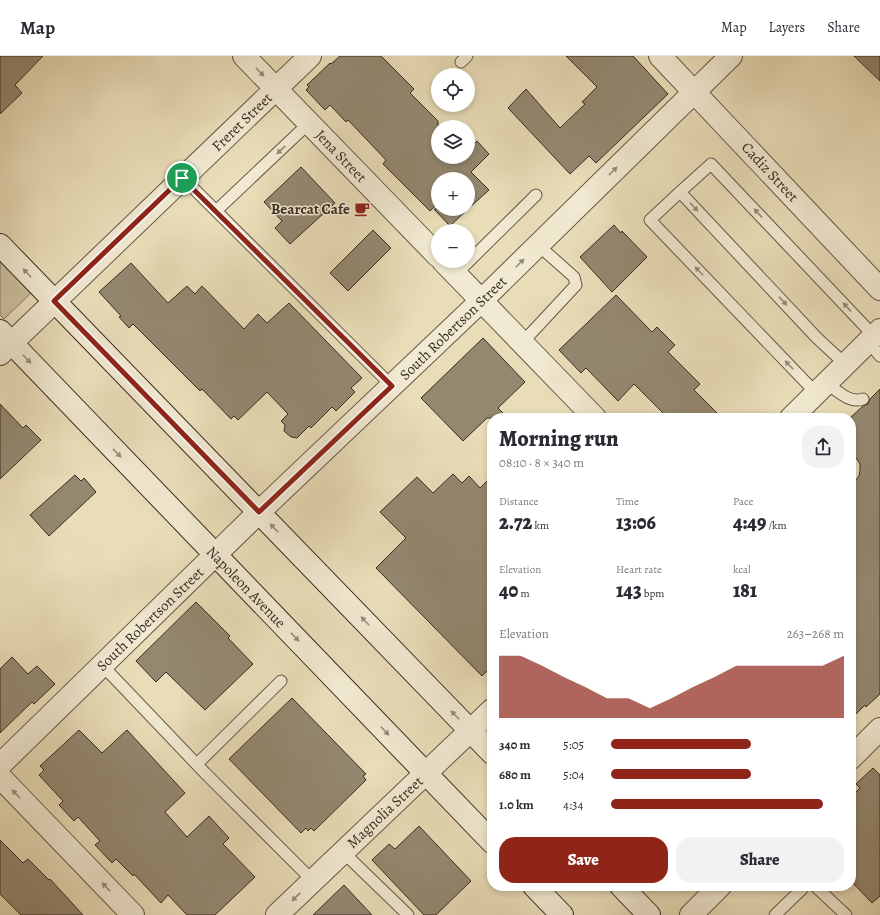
<!DOCTYPE html>
<meta charset="utf-8">
<style>
:root{--surface:#fff;--page:#f2f2f3;--text:#2b2b33;--muted:#7c7c81;--line:#e1e1e2;--accent:#8f2418}
body{margin:0;font-family:Alegreya,serif;background:var(--page);color:var(--text);height:100vh;display:flex;flex-direction:column;font-size:15px;white-space:nowrap}
*{box-sizing:border-box;margin:0}
p{font-size:13px;color:var(--muted)}
.icon{flex:none;width:22px;height:22px;fill:none;stroke:currentColor;stroke-width:2;stroke-linecap:round;stroke-linejoin:round}
.map{position:relative;flex:1;overflow:hidden}
.sheet{position:absolute;left:487px;top:357px;width:369px;height:478px;display:flex;flex-direction:column;background:var(--surface);border-radius:16px;box-shadow:0 2px 6px #0003}
.sheet>*{flex:none}
.buttons{position:absolute;left:431px;top:12px;display:grid;gap:8px}
.buttons a{display:grid;place-items:center;width:44px;height:44px;border-radius:50%;background:var(--surface);box-shadow:0 2px 6px #0003;font-size:20px}
.pin{position:absolute;display:grid;place-items:center;width:34px;height:34px;color:#fff;margin:-17px;border:2px solid #fff;border-radius:50%;box-shadow:0 1px 4px #0007}
.round{display:grid;place-items:center;flex:none;width:42px;height:42px;border-radius:16px;background:var(--page)}
.summary{display:flex;align-items:center;justify-content:space-between;height:68px;padding:0 12px}
h1{font-size:22px;font-weight:800;line-height:30px}
.metrics{display:grid;grid-template-columns:repeat(3,1fr);gap:6px;height:68px;padding:4px 12px}
.metrics div{display:grid;align-content:center}
.metrics b{font-size:20px;font-weight:800}
.metrics small{font-size:11px;font-weight:400}
.metrics p{font-size:11px}
.chart{height:112px;padding:8px 12px}
.chart p{display:flex;justify-content:space-between}
.chart svg{width:100%;height:72px;margin-top:4px;fill:var(--accent);opacity:.7}
.action{display:flex;gap:8px;margin-top:auto;padding:8px 12px}
.action a{flex:1;height:46px;border-radius:16px;background:var(--accent);color:#fff;font-size:16px;font-weight:800;line-height:46px;text-align:center}
.action a+a{background:var(--page);color:var(--text)}
ul{padding:0 12px;list-style:none;font-size:13px}
li{display:grid;grid-template-columns:64px 48px 1fr;align-items:center;height:30px}
li i{height:10px;border-radius:5px;background:var(--accent)}
header{display:flex;align-items:center;gap:24px;box-sizing:border-box;height:56px;padding:0 20px;background:var(--surface);border-bottom:1px solid var(--line)}
header strong{font-size:19px}
nav{display:flex;gap:22px;margin-inline-start:auto;font-size:14px}
.map>svg:first-child{display:block}
</style>
<header>
<strong>Map</strong>
<nav><a>Map</a><a>Layers</a><a>Share</a></nav>
</header>
<div class="map">
<svg width="880" height="859" viewBox="0 0 880 859">
<rect width="100%" height="100%" fill="#e9ddb8"/>
<filter id="stains"><feTurbulence type="fractalNoise" baseFrequency=".005" numOctaves="4"/><feColorMatrix values="0 0 0 0 .2 0 0 0 0 .09 0 0 0 0 .02 0 0 0 .5 -.17"/></filter>
<radialGradient id="worn" r=".72"><stop offset=".6" stop-color="#630" stop-opacity="0"/><stop offset="1" stop-color="#630" stop-opacity=".3"/></radialGradient>
<path fill="#cbbf9f" stroke="#827662" d="M0,203l32,33 -28,27 -4,-4z"/>
<path fill="#948871" stroke="#382c24" d="M0,0h43l-28,29 7,8 -22,21z
M340,0h41l33,33 -4,4 28,28v36h30v-7l9,-9 12,13 -18,18 18,18 -21,19v-30h-30v24l-8,8 -47,-47 3,-4 -38,-40 -2,2 -16,-17 -5,5 -19,-20 3,-3 -2,-2 23,-22 1,1z
M566,0h67l35,38 -72,69 -7,-7 -19,18 -62,-66 18,-19 34,39 25,-24 -3,-2 15,-15z
M854,0h26v25z
M301,111l34,36 -45,41 -15,-16 7,-7 -18,-19z
M434,153h34l-18,17z
M614,169l7,8 1,-2 25,26 -35,35 -32,-35z
M373,174l18,18 -43,43 -18,-18z
M131,207l37,40 19,-17 8,8 7,-8 42,43 14,-15 9,9 22,-20 73,75 -11,10 4,4 -19,19 -4,-4 -21,21 -2,-2 -12,12 -6,-1 -7,-6 1,-6 -4,-4 7,-7 -21,-22 -29,28 -4,-4 -3,3 -29,-30 -2,2 -67,-67 -4,4 -10,-11 2,-1 -22,-24z
M616,239l36,37 5,-5 18,18 -7,7 32,32 -6,6 28,28h-54l-34,-34 -16,17 -32,-33 -5,5 -22,-23z
M483,282l42,44 -27,26 10,10h-21l-24,23 -42,-43z
M880,333v305l-14,13 -1,-2 -14,14v-236l4,-2 4,-5 1,-6v-6l-3,-5 -6,-5v-37l12,-11 5,-2 2,-5z
M0,348l23,24 3,-3 15,15 -41,39z
M453,418l9,9 7,-7 11,12 12,-12v190l-10,10 -106,-108 30,-30 -26,-26 37,-35 16,16z
M75,419l6,6 3,-3 12,14 -47,44 -19,-21z
M196,546l34,34 -2,2 25,26 -48,46 -39,-38 -10,10 -20,-21z
M12,601l16,17 9,-8 18,18 -21,20 -2,-2 -32,31v-64z
M292,642l74,76 -3,2 3,4 -52,51 -3,-3 -3,3 -2,-3 -5,5 -72,-74z
M79,674l23,23 25,-23 58,63 -20,19 22,25 22,-21 20,22 -6,6 32,33 -40,38h-28l-19,-20 -7,8 -27,-29 -1,2 -17,-17 -4,4 -17,-18 5,-4 -22,-24 -4,4 -15,-16 4,-4 -24,-26 5,-5 -4,-4z
M873,712l7,7v121l-8,7 -21,-22v-84l9,-9 -4,-4z
M419,770l52,55 -35,34h-12l-52,-55 17,-16 6,5z
M0,784l23,23 5,-4 21,21 1,-1 33,36h-62l-21,-21z
M344,829l28,30h-59z"/>
<g fill="none" stroke-linecap="round" stroke-linejoin="round">
<g stroke="#645849" stroke-width="13">
<path id="service" d="M461,6l6,-6
M183,122l209,208
M680,136l-30,28 166,173
M216,155l93,-88
M456,218l80,-79
M868,285l12,15
M522,287l54,-58 -2,-8 -36,-32
M845,308l-28,-26 -137,-146 31,-28 163,172
M826,327c11,7 23,21 37,16
M102,609l103,108 108,108
M197,708l84,-83
M343,796l65,63
M815,830l31,29
M775,859l27,-26"/>
</g>
<g stroke="#645849" stroke-width="24">
<path id="minor" d="M244,0l194,200
M660,0l220,233
M443,205l152,157
M0,298l310,-298
M791,362l89,-88
M851,702l29,-29
M0,709l259,-253 222,-211 250,-245
M0,721l133,138
M277,859l215,-205
M691,859l29,-29"/>
</g>
<g stroke="#382c24" stroke-width="24">
<path id="secondary" d="M0,189l492,508
M0,275l492,511
M534,830l28,29
M621,830l28,29"/>
</g>
<use href="#service" stroke="#f1e9d1" stroke-width="11"/>
<use href="#minor" stroke="#f1e9d1" stroke-width="22"/>
<use href="#secondary" stroke="#f1e9d1" stroke-width="22"/>
</g>
<defs><path id="oneway-solid" d="M-6-.8H1V-3.2L6.5 0L1 3.2V.8H-6Z"/></defs>
<g fill="#948a7a">
<use href="#oneway-solid" transform="translate(260 16) rotate(46)"/>
<use href="#oneway-solid" transform="translate(281 94) rotate(137)"/>
<use href="#oneway-solid" transform="translate(613 115) rotate(-45)"/>
<use href="#oneway-solid" transform="translate(694 151) rotate(47)"/>
<use href="#oneway-solid" transform="translate(758 157) rotate(-133)"/>
<use href="#oneway-solid" transform="translate(520 207) rotate(-45)"/>
<use href="#oneway-solid" transform="translate(699 215) rotate(-134)"/>
<use href="#oneway-solid" transform="translate(27 217) rotate(-134)"/>
<use href="#oneway-solid" transform="translate(783 245) rotate(47)"/>
<use href="#oneway-solid" transform="translate(847 251) rotate(-133)"/>
<use href="#oneway-solid" transform="translate(27 303) rotate(46)"/>
<use href="#oneway-solid" transform="translate(789 309) rotate(-134)"/>
<use href="#oneway-solid" transform="translate(117 397) rotate(46)"/>
<use href="#oneway-solid" transform="translate(274 472) rotate(-134)"/>
<use href="#oneway-solid" transform="translate(365 565) rotate(-134)"/>
<use href="#oneway-solid" transform="translate(295 581) rotate(46)"/>
<use href="#oneway-solid" transform="translate(455 659) rotate(-134)"/>
<use href="#oneway-solid" transform="translate(385 675) rotate(46)"/>
<use href="#oneway-solid" transform="translate(16 738) rotate(-134)"/>
<use href="#oneway-solid" transform="translate(106 831) rotate(-134)"/>
<use href="#oneway-solid" transform="translate(296 841) rotate(136)"/>
</g>
<g fill="none" stroke-linecap="round" stroke-linejoin="round">
<g stroke="#fff" stroke-width="8">
<path id="route" d="M182,122l210,208 -133,126 -205,-211z"/>
</g>
<use href="#route" stroke="#8f2418" stroke-width="5"/>
</g>
<defs>
<g id="cafe-bare" transform="scale(1.2)"><path d="M-5.5-4.5H6V0H3Q3 3.5 0 3.5H-2.5Q-5.5 3.5-5.5 0ZM3-3.2v2h1.7v-2ZM-6 4.5H4V6H-6Z" fill="#8f2418" stroke="#f1e9d1" stroke-width="2.5" paint-order="stroke"/></g>
</defs>
<g fill-rule="evenodd">
<use href="#cafe-bare" x="362" y="153"/>
</g>
<g text-anchor="middle" dominant-baseline="central" stroke-width="3" stroke-linejoin="round" paint-order="stroke">
<g font-size="15" fill="#382c24" stroke="#f1e9d1">
<text transform="translate(242 66) rotate(-44)">Freret Street</text>
<text transform="translate(341 100) rotate(46)">Jena Street</text>
<text transform="translate(770 116) rotate(47)">Cadiz Street</text>
<text transform="translate(453 272) rotate(-44)">South Robertson Street</text>
<text transform="translate(246 531) rotate(46)">Napoleon Avenue</text>
<text transform="translate(150 563) rotate(-44)">South Robertson Street</text>
<text transform="translate(385 756) rotate(-43)">Magnolia Street</text>
</g>
<g font-size="15" font-weight="bold" fill="#382c24" stroke="#f1e9d1" text-anchor="end">
<text x="350" y="153">Bearcat Cafe</text>
</g>
</g>
<rect width="100%" height="100%" filter="url(#stains)"/>
<rect width="100%" height="100%" fill="url(#worn)"/>
</svg>
<div class="buttons">
<a><svg class="icon" aria-label="locate" viewBox="0 0 24 24"><circle cx="12" cy="12" r="6"/><path d="M12 2v4M12 18v4M2 12h4M18 12h4"/></svg></a>
<a><svg class="icon" aria-label="layers" viewBox="0 0 24 24"><path d="M12 4l9 5-9 5-9-5zM3 14l9 5 9-5"/></svg></a>
<a>+</a>
<a>−</a>
</div>
<div class="pin" style="left:182px;top:122px;background:#1e9e55"><svg class="icon" aria-label="arrive" viewBox="0 0 24 24"><path d="M6 21V4h12l-3 4 3 4H6"/></svg></div>
<section class="sheet">
<div class="summary"><div><h1>Morning run</h1><p>08:10 · 8 × 340 m</p></div><a class="round"><svg class="icon" aria-label="share" viewBox="0 0 24 24"><path d="M12 15V3M7 8l5-5 5 5M5 13v7h14v-7"/></svg></a></div>
<div class="metrics">
<div><p>Distance</p><b>2.72<small> km</small></b></div>
<div><p>Time</p><b>13:06</b></div>
<div><p>Pace</p><b>4:49<small> /km</small></b></div>
</div>
<div class="metrics">
<div><p>Elevation</p><b>40<small> m</small></b></div>
<div><p>Heart rate</p><b>143<small> bpm</small></b></div>
<div><p>kcal</p><b>181</b></div>
</div>
<div class="chart"><p><span>Elevation</span>263–268 m</p>
<svg viewBox="0 0 160 44" preserveAspectRatio="none"><path d="M0 44V6L10 6L20 12L30 19L40 25L50 32L60 32L70 38L80 32L90 25L100 19L110 12L120 12L130 12L140 12L150 12L160 6V44z"/></svg>
</div>
<ul>
<li><b>340 m</b>5:05<i style="width:60%"></i></li>
<li><b>680 m</b>5:04<i style="width:60%"></i></li>
<li><b>1.0 km</b>4:34<i style="width:91%"></i></li>
</ul>
<div class="action"><a>Save</a><a>Share</a></div>
</section>
</div>
